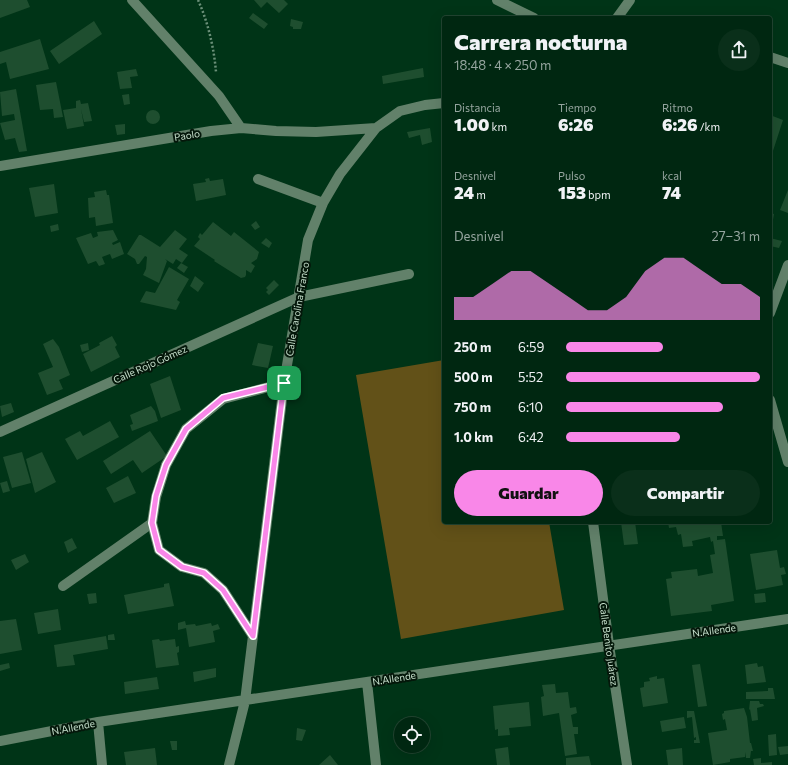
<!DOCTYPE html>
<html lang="es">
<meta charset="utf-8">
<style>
:root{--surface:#002711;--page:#0a2f1a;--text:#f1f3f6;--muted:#95a59f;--line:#224431;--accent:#f987e8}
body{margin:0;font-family:Commissioner,sans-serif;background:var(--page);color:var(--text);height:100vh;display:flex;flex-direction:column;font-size:15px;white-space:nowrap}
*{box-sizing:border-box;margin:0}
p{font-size:13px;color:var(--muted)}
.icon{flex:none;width:22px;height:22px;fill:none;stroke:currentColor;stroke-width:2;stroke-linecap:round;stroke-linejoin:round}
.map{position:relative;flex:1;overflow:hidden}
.drawer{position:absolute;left:442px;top:16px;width:330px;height:508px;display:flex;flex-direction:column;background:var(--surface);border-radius:4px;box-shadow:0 4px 16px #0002,0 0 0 1px var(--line)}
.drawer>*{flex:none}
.controls{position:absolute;left:394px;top:717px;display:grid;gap:8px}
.controls a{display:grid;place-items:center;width:36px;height:36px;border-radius:50%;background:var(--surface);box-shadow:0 4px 16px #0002,0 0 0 1px var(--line);font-size:20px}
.pin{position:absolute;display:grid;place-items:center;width:34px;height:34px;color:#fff;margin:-17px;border-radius:8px;box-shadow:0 2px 6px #0006}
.round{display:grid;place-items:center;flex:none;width:42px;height:42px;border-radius:21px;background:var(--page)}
.summary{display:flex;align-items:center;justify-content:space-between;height:68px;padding:0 12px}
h1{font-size:22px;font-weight:800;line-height:30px}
.metrics{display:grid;grid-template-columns:repeat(3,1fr);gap:6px;height:68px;padding:4px 12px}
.metrics div{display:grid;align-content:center}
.metrics b{font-size:17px;font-weight:800}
.metrics small{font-size:11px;font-weight:400}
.metrics p{font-size:11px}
.chart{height:112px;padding:8px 12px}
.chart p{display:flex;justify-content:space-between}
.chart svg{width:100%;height:72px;margin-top:4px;fill:var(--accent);opacity:.7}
.primary-button{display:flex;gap:8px;margin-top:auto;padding:8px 12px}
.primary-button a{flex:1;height:46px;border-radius:24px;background:var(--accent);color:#111;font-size:16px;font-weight:800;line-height:46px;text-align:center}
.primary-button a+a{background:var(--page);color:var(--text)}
ul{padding:0 12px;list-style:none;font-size:13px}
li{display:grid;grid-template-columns:64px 48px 1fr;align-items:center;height:30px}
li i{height:10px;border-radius:5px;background:var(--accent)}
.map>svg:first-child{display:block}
</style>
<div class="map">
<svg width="788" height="765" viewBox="0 0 788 765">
<rect width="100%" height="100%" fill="#003417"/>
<path fill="#625118" d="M444,360v162h105l15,88 -163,29 -45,-264z"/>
<path fill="#1e4e2f" d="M0,0h27l3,7 -30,11z
M254,0h30l4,4 -9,9 -12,-11 -6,6z
M253,13l15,11 -4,5 -15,-11z
M291,19l12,3 -2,7h-8v-2l-3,-1z
M94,21l8,13 -43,30 -9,-13z
M40,39l9,30 -39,10 -4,-17 -6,2v-12z
M423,68l1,9 -41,7 -1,-8z
M136,69l2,7 -8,1 2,11 -12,1 -3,-17z
M56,82l7,35 -9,1 -1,-9 -13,1 -4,-25z
M16,89l11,62 -8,1 -4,-14 -10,2 -5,-17 15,-3 -1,-6 -12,2 -2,-24z
M129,94l1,10 -6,1 -2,-10z
M80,100l1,4 7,-1 4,18 -8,1 -3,-13 3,17 -17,3 -4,-19 13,-2v-7z
M146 117a7 7 0 1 1 14 0a7 7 0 1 1-14 0Z
M770,115l13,5 -11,34 -2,-1z
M125,124v10l-8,1 -2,-10z
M430,128l2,14 -10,3 -2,-10 -11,3 -2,-6z
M209,178l1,3 13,-2 3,16 -30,6 -3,-17 13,-2 -1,-3z
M54,184l4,29 -23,4 -6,-29z
M106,190l1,5h2l4,28 -17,3 -1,-9 -6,1 -1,-20 7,-1 -1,-5z
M788,190v23l-8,-3z
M770,213l4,1 -3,17h-1z
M256,221l4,6 -5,3 -4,-5z
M213,222l18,14 3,-4 25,20 -2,7 -6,4 4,3 -4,7 -5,-3v5l-1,2 -4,1 -27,-17 1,-1 -21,-14 6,-7 -2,-2 2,-4 2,2z
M58,224l1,6 -8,2 -1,-6z
M113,230l5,10 -6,3 1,2 7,-3 4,12 -12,5 -2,-5 -8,3 3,7 -6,2 -3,-5 -8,3 -12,-26 15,-5 2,5 5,-2 -1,-4z
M175,230l12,9 -8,10 9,6 -6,8 -6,-4 -3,5 -8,-5 2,2 -8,22 -16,-8 3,-6 1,-12 -2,-1 -6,8h-2l-2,-5 -8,-5 12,-19h2l19,12z
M266,238l6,5 -3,5 -8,-5z
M770,238l12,3 -3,7 -9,-2z
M181,263l7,4 -4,6 -7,-5z
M169,267l20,12 -12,21 3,2 -4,8 -36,-8 6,-11 9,2z
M195,276l9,7 -6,9 -8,-6z
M274,280l5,5 -10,10 -3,-3 2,-2 -2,-2z
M112,336l5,9 -2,2 5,10 -29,15 -8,-18 17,-9 -1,-2z
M53,339l6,8 11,28 -11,5 4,9 -16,6 -9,-22 15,-6 -10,-23z
M88,343l1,7 -7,2 -2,-7z
M258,343l15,3 -5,22 -16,-3z
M170,376l11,34 -20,8 -11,-34z
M11,403l3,9 -12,5 -2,-11z
M151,406l4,5 3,10 -26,10 -2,-6 3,-1 -3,-9z
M110,421l9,16 -42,23 -12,-21 15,-8 3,5z
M150,431l17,25 -25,17 -9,-13 -22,14 -8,-13z
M22,452l9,31 -19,5 -9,-31z
M42,452l14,30 -21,11 -9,-34z
M128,476l8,17 -22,10 -8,-15z
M7,481l3,10 -7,2 -3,-10z
M621,522h14l3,22 -14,1z
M668,522h53l2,14h-6v4l8,-1 9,62 -23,4 1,6 -41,5 -5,-37 6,-1 -1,-6 26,-3 1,7 15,-3 -3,-18 5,-1 -2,-13 -2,1 -1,-5 -18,4 1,5 -10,1 -2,-13 -3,1 -2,-8 -7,1z
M72,538l5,10 -9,5 -4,-11z
M777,550l3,18 4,-1 2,7 -5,1 2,10 -27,5 -6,-36z
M25,554l4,8 -13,8 -5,-10z
M169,583l5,23 -46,8 -4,-19 40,-8v-3z
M96,593l1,10 -8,1 -2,-10z
M765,593l1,9 -11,1 -1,-9z
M58,609l3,21 -23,4 -4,-21z
M16,619l6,31 -22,4v-33z
M185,621l1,4 9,-1 1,2 15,-3 1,3 6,-2 2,5 -7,2 2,11 -26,5 -3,-19 -8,2v-7z
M114,634l1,6h-7v-5z
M106,636l2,13 -35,6 2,10 -18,2 -3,-22z
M159,639l1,2 15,-2 1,8 3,-1v6l-2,1 2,12 -23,3 -4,-28z
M9,663l1,5 -10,3v-6z
M757,663l1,4 5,-1 3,16 -19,2 -2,-19z
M700,664l7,42 -9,1 -6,-42z
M216,668v9l-22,5 -1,-10z
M657,676v3l7,-1 4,25 -25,4 -3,-19 4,-1v-5l6,-1 -1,-3z
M157,677l2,12 -34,5 -1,-12z
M555,684l1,9 12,-1 2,16 6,-1 1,6 -6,2 2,12h5v7h-4l3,20 -12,2 -6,-43 -16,3 -2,-19 3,-1 -2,-11z
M768,688h5l2,11h-29v-7l22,-1z
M750,701h9l1,3h3l1,2 -7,2 1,12 -6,1 -2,-12 -1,1z
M529,702l2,24 -22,2 1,7 -12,1v-7l-3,1 -2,-24z
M744,708l3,9 3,26h1l2,8h-2l-1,7h-4l-1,-6v5l-15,2v3l-17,3 -5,-32 19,-3 -2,-11 -2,1 -1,-6 2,-1v-2z
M687,711h7l6,32h-6v-3h2v-3l-2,1 -2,-21 -5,1z
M684,717l2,11 -24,4 -2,-11z
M297,728l9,2 -4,11 -6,-1z
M776,734l1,21 -8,1 -1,-21z
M170,741h7v9h-5z
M788,746v8l-8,1 -2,-8z
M508,747l2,18h-13l-2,-16z
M155,748l2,17h-31l-2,-13z
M682,748l1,17h-15l-2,-15z
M330,755l8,10h-19z
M589,756l2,9h-25v-7z
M761,758v5l11,-1v3h-18l-1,-6z"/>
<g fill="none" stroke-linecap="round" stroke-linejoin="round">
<path stroke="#6a8f78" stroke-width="2.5" stroke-dasharray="2 2" stroke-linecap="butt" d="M198,0c10,22 16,48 18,72"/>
<path stroke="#62816a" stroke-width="10" d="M132,0l87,96 22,32
M497,0l37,18
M617,18l13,-18
M770,57l18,6
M0,166l211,-35 30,-3 35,3 40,1 60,-4
M258,179l65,24
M770,313l18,-48
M770,400l18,62
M0,432l299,-135 110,-23
M593,522l16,123 18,120
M63,586l89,-63
M253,636l-30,-46 -19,-17 -22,-6 -23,-17 -7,-27 4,-26 10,-32 20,-36 37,-30 61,-16
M367,682l9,83
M98,722l4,43
M0,741l98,-19 690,-103
M229,765l16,-64 39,-318 24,-143 15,-37 17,-29 36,-46 24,-17 25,-6 19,-2"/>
</g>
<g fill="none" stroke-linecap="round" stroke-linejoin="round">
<g stroke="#fff" stroke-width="8">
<path id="route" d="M284,383l-31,253 -30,-46 -19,-17 -22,-6 -23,-17 -7,-27 4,-27 10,-31 20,-36 37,-31z"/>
</g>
<use href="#route" stroke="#f987e8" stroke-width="5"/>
</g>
<g text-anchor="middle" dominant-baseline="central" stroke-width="4" stroke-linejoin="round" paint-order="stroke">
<g font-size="10" fill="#c7e0cd" stroke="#04170a">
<text transform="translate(187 135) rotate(-9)">Paolo</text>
<text transform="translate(297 309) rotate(-80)">Calle Carolina Franco</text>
<text transform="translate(150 364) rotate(-24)">Calle Rojo Gómez</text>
<text transform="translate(714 630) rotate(-8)">N.Allende</text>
<text transform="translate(609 644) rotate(82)">Calle Benito Juárez</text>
<text transform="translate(394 678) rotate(-9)">N.Allende</text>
<text transform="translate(73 727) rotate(-11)">N.Allende</text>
</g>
</g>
</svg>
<div class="controls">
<a><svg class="icon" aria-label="locate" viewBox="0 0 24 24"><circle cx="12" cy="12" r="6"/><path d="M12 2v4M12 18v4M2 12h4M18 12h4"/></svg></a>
</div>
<div class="pin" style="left:284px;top:383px;background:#1e9e55"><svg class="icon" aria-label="arrive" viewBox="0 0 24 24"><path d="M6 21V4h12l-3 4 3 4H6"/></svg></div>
<section class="drawer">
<div class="summary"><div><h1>Carrera nocturna</h1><p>18:48 · 4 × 250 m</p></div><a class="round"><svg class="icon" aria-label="share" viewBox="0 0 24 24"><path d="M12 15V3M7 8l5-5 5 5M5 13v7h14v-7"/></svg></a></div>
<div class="metrics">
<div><p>Distancia</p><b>1.00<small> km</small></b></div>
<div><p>Tiempo</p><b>6:26</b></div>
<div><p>Ritmo</p><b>6:26<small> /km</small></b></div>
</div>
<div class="metrics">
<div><p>Desnivel</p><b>24<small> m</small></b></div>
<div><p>Pulso</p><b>153<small> bpm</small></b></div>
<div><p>kcal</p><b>74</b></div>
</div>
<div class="chart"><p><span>Desnivel</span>27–31 m</p>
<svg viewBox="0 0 160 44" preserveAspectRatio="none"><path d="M0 44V30L10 30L20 22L30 14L40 14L50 22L60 30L70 38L80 38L90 30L100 14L110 6L120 6L130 14L140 22L150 22L160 30V44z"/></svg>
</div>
<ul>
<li><b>250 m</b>6:59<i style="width:50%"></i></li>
<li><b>500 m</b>5:52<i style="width:100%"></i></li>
<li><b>750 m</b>6:10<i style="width:81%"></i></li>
<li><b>1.0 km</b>6:42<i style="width:59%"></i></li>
</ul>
<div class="primary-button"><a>Guardar</a><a>Compartir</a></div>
</section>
</div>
